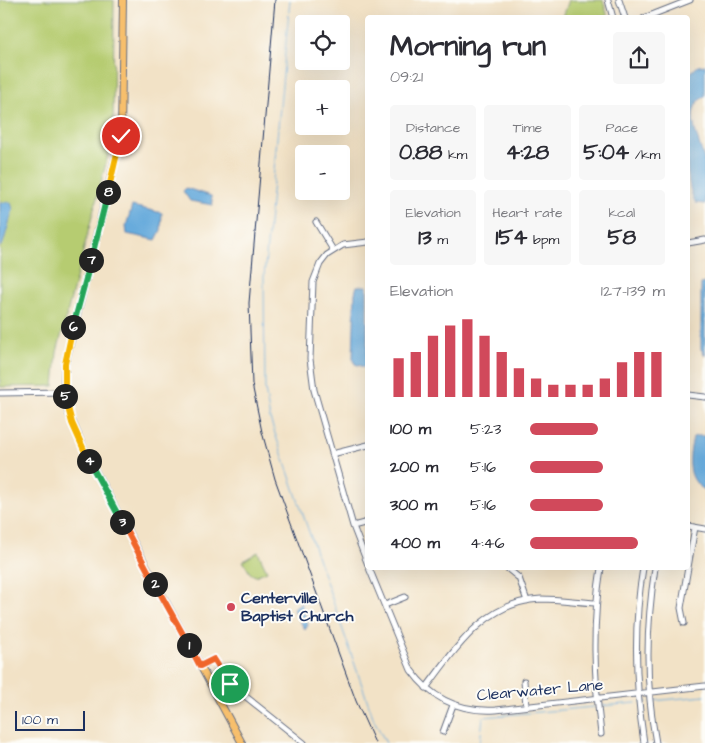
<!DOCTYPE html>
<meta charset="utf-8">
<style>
:root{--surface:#fff;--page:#f7f7f7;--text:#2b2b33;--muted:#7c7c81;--accent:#d1495b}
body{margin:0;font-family:"Architects Daughter",sans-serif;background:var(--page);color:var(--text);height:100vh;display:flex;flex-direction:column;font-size:19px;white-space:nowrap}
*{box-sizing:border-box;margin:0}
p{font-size:16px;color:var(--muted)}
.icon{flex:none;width:28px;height:28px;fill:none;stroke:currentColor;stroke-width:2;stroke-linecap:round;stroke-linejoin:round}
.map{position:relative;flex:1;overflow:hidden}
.drawer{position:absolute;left:365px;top:15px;width:325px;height:555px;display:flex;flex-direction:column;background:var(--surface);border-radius:5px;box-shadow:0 5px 20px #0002}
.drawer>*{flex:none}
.fabs{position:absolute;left:295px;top:15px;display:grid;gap:10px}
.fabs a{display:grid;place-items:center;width:55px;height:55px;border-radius:5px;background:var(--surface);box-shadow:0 5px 20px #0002;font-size:25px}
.scale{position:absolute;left:15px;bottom:12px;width:70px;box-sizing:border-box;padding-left:5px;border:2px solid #1b2f5e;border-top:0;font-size:14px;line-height:18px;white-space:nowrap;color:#1b2f5e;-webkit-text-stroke:4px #fdfcf7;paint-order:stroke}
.pin{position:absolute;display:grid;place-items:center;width:42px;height:42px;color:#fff;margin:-21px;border:2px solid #fff;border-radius:50%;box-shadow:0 1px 5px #0007}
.km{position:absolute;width:25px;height:25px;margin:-12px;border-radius:50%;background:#222;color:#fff;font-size:14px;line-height:25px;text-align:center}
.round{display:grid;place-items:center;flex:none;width:52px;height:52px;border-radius:5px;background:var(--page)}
.summary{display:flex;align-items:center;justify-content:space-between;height:85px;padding:0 25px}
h1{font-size:28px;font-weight:700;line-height:38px}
.stats{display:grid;grid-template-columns:repeat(3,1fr);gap:8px;height:85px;padding:5px 25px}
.stats div{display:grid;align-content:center;border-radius:5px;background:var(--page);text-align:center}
.stats b{font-size:21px;font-weight:700}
.stats small{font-size:14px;font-weight:400}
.stats p{font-size:14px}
.chart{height:140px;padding:10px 25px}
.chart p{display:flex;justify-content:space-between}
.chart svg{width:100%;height:90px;margin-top:5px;stroke:var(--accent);stroke-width:6}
ul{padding:0 25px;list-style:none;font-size:16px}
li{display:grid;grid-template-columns:80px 60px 1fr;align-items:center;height:38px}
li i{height:12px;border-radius:6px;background:var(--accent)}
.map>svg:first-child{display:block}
</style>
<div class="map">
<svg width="705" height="743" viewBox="0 0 705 743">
<rect width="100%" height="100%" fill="#fdfcf7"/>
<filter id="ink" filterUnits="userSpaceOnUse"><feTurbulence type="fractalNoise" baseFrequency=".02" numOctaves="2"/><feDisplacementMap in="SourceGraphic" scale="10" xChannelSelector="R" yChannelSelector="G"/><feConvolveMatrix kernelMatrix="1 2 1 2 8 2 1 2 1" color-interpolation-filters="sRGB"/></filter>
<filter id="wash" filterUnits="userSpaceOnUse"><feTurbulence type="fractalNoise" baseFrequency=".0096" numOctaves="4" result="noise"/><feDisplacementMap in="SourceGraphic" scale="20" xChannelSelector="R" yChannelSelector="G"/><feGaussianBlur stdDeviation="1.12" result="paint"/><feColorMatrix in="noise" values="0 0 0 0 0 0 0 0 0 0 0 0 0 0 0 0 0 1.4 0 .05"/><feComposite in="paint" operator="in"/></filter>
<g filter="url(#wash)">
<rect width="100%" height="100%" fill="#f2e2c6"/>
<path fill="#b6cc71" stroke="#687e68" d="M0,0h114l-1,136 -56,216 -3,34 -54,1z
M569,0h34l5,17h-45z
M258,552l9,19 -12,5 -5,-3 -7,-12z"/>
<path fill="#67abdc" stroke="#416d9d" d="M705,65v31c-25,14 -3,48 0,68 0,13 0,27 0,40l-9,-1c-15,-20 -8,-100 -8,-128l10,-9z
M186,188l25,8 2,9 -23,-4 -7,-10z
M8,202l3,1 2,6 -10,35 -3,3v-44z
M132,206l30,7 -1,17 -5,10 -29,-6 -1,-8z
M705,283v72l-4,-6v-65z
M357,286h10v82l-12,-4 -2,-5 2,-66z
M697,436h8v54c-20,-11 -16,-34 -12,-53z
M301,603l7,22 -3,5 -12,-22z"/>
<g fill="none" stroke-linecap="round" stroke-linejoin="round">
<path stroke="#67abdc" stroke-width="1" d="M290,0l-26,277 1,112 5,30 104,301 12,23
M652,701l53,-5
M641,702h6
M601,706l35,-3
M480,743l3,-26 111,-10"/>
</g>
</g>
<g filter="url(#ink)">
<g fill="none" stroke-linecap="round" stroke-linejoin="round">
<g stroke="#666e82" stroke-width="7">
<path id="minor" d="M608,0l5,18
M619,0l6,18
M644,18l46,-18
M316,222l17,28
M368,242l-25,3 -16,10 -7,9 -7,18 -3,77 4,31 39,136 15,39
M688,243l17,-3
M0,393l64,-1
M688,395l17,2
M332,454l36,-9
M353,526l15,-4
M688,526l17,3
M369,568l42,102c21,30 50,42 85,40l209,-24
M507,568l12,10 8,23
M601,568c-9,56 -7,109 0,166
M643,568c-10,59 -8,116 1,175
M655,568c-9,58 -10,117 1,175
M385,605l20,-8
M684,623l-3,-15 14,-81
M200,666l14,-7 16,25 74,59
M524,681l2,25
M426,688c31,-41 59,-86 115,-89 18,0 37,3 54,4
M443,732l10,-27"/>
</g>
<g stroke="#666e82" stroke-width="8">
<path id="major" d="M123,0l-2,136 -56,228 -1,28 5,22 18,42 155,287"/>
</g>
<use href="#minor" stroke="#fff" stroke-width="5"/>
<use href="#major" stroke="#f7bf6c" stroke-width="6"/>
<path stroke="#1b2f5e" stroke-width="1" d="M275,0l-26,303 3,81 10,48 13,47 81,222 19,42"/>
</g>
</g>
<g fill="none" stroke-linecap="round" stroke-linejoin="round" filter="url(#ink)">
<g stroke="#fff" stroke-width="10">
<path id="split-1" d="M189,645l11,21 14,-7 16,25"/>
</g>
<g stroke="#fff" stroke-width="10">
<path id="split-2" d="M155,584l34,61"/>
</g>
<g stroke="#fff" stroke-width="10">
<path id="split-3" d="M122,522l33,62"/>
</g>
<g stroke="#fff" stroke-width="10">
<path id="split-4" d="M89,461l33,61"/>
</g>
<g stroke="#fff" stroke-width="10">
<path id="split-5" d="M65,396l7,27 17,38"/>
</g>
<g stroke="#fff" stroke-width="10">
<path id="split-6" d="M65,396v-32l8,-37"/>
</g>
<g stroke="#fff" stroke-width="10">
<path id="split-7" d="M73,327l18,-67"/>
</g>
<g stroke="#fff" stroke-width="10">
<path id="split-8" d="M91,260l17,-68"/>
</g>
<g stroke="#fff" stroke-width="10">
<path id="split-9" d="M108,192l13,-56"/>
</g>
<use href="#split-1" stroke="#f0652b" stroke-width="6"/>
<use href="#split-2" stroke="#f0652b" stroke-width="6"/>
<use href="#split-3" stroke="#f0652b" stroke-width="6"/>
<use href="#split-4" stroke="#22a559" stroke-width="6"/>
<use href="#split-5" stroke="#f5b400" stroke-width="6"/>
<use href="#split-6" stroke="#f5b400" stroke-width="6"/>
<use href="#split-7" stroke="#22a559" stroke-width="6"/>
<use href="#split-8" stroke="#22a559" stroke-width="6"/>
<use href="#split-9" stroke="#f5b400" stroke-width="6"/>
</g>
<circle fill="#d1495b" stroke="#fdfcf7" stroke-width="2" cx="231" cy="607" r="5"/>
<g text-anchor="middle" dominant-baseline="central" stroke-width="4" stroke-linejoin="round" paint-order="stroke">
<g font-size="16" font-weight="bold" fill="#1b2f5e" stroke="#fdfcf7" text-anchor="start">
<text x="241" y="598">Centerville<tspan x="241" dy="18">Baptist Church</tspan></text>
</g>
<g font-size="16" fill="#1b2f5e" stroke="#fdfcf7">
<text transform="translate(540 690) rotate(-5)">Clearwater Lane</text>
</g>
</g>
</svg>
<div class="fabs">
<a><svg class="icon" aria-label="locate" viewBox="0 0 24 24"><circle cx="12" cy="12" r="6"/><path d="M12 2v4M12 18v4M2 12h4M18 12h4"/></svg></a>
<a>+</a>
<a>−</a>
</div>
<div class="scale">100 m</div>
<div class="pin" style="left:230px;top:684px;background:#1e9e55"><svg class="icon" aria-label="arrive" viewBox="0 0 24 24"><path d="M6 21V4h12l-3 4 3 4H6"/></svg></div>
<div class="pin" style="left:121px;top:136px;background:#d93025"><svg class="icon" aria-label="check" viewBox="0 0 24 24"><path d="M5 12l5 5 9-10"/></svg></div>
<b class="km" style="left:189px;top:645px">1</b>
<b class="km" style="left:155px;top:584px">2</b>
<b class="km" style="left:122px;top:522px">3</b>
<b class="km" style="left:89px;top:461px">4</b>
<b class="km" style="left:65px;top:396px">5</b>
<b class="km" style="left:73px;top:327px">6</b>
<b class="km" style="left:91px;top:260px">7</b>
<b class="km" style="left:108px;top:192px">8</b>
<section class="drawer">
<div class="summary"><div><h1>Morning run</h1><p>09:21</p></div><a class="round"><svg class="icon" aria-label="share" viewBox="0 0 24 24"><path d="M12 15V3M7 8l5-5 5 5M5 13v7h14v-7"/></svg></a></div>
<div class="stats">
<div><p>Distance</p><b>0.88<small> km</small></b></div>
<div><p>Time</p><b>4:28</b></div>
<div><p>Pace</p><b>5:04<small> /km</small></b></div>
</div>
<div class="stats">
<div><p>Elevation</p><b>13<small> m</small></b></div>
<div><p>Heart rate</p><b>154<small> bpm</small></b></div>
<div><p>kcal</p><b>58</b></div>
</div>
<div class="chart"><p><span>Elevation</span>127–139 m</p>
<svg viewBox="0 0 160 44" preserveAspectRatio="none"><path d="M5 44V25M15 44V22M25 44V14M35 44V9M45 44V6M55 44V14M65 44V22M75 44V30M85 44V35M95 44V38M105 44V38M115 44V38M125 44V35M135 44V27M145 44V22M155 44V22"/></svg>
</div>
<ul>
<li><b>100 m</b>5:23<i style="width:50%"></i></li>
<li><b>200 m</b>5:16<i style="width:54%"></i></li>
<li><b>300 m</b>5:16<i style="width:54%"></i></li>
<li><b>400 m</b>4:46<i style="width:80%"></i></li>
</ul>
</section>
</div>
